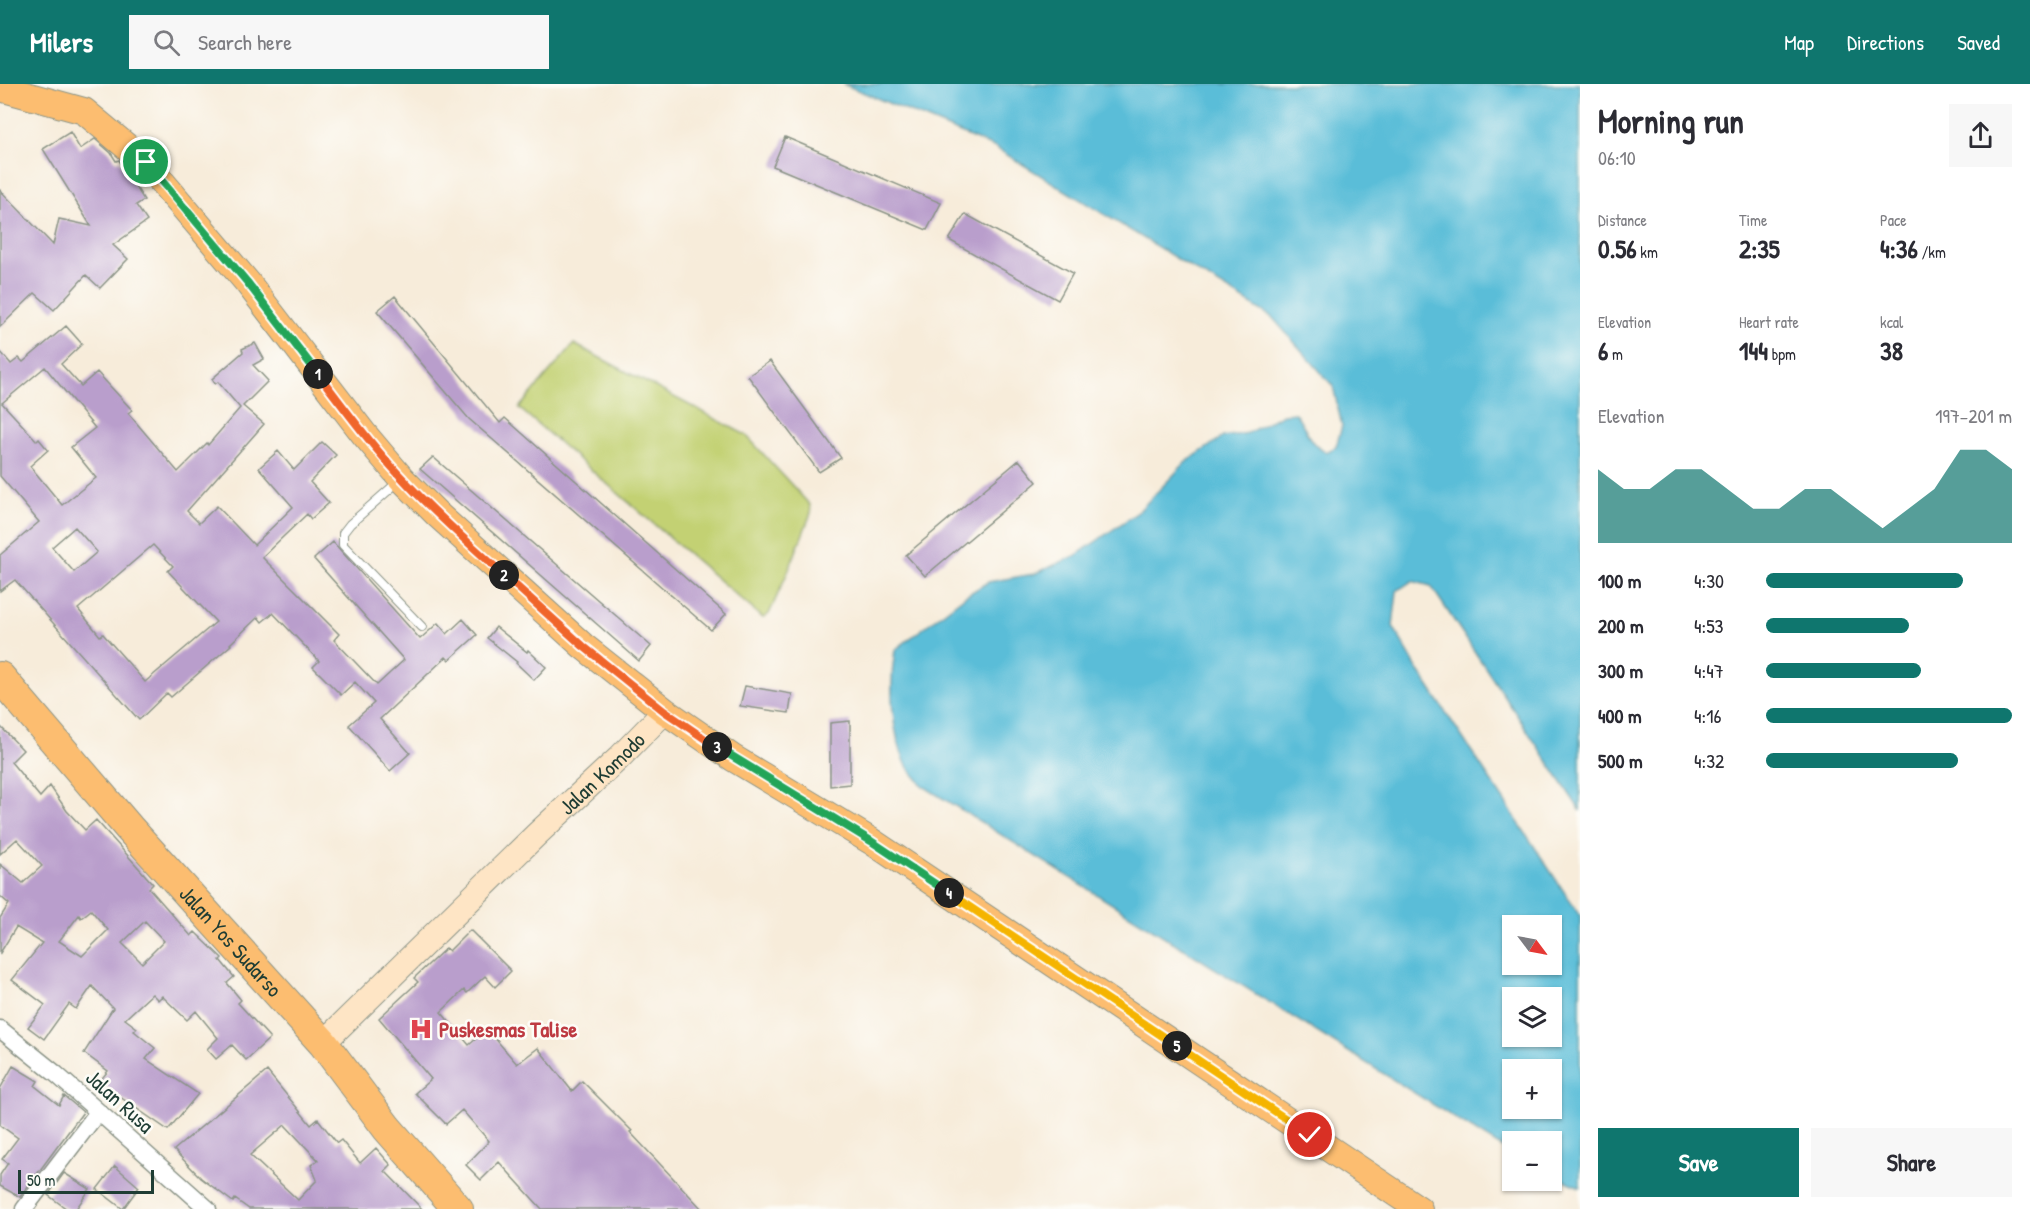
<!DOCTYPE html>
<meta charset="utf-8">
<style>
:root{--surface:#fff;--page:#f7f7f7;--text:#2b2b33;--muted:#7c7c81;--accent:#0f766e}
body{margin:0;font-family:"Patrick Hand",sans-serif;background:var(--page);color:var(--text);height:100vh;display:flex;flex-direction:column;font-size:22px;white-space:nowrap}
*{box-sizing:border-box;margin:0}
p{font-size:20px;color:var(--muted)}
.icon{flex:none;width:33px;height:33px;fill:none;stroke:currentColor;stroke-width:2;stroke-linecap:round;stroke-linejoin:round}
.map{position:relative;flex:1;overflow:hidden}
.details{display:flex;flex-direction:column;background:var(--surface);width:450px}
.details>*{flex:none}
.needle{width:39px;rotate:122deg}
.buttons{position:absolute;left:1502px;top:831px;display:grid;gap:12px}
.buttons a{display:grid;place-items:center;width:60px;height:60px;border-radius:0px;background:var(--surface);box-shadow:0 2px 4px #0004;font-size:30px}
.scale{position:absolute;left:18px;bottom:15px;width:136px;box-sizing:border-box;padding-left:6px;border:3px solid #1f3d34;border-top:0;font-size:16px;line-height:21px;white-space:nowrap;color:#1f3d34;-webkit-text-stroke:4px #fdfcf7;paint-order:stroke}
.pin{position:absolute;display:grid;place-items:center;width:51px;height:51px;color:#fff;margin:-26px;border:3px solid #fff;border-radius:50%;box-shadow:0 2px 6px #0007}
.km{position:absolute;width:30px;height:30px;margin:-15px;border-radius:50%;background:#222;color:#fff;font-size:16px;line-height:30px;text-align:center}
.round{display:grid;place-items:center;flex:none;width:63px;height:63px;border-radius:0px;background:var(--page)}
.head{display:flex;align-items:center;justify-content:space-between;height:102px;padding:0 18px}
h1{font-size:33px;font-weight:700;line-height:45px}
.metrics{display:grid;grid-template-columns:repeat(3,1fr);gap:9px;height:102px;padding:6px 18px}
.metrics div{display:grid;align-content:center}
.metrics b{font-size:26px;font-weight:700}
.metrics small{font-size:16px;font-weight:400}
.metrics p{font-size:16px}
.chart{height:168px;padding:12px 18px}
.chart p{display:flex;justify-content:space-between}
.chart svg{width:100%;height:108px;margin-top:6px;fill:var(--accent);opacity:.7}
.action{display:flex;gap:12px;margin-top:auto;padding:12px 18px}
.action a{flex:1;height:69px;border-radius:0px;background:var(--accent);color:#fff;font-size:24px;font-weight:700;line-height:69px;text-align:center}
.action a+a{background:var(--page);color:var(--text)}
ul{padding:0 18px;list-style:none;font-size:20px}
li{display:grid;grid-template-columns:96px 72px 1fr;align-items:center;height:45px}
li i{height:15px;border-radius:8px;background:var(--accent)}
header{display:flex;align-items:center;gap:36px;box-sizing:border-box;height:84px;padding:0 30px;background:var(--accent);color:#fff}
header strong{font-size:28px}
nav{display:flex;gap:33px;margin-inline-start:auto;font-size:21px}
.search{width:420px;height:54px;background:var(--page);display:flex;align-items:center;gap:15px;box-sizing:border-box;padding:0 21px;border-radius:0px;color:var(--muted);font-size:22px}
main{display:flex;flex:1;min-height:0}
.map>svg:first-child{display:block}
</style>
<header>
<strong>Milers</strong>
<div class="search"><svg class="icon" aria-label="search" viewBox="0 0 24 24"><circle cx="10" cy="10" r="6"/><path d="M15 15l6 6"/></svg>Search here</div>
<nav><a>Map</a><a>Directions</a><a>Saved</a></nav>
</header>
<main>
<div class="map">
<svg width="1580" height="1125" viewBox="0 0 1580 1125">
<rect width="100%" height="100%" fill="#fdfcf7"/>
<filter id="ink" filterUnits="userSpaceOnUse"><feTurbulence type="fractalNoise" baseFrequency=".0167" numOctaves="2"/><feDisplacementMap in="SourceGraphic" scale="12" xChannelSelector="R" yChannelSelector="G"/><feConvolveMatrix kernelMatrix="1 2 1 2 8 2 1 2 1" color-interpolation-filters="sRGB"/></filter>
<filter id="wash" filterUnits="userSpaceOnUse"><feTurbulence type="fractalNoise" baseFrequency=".008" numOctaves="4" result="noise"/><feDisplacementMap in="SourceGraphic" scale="24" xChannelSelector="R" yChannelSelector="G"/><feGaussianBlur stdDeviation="1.35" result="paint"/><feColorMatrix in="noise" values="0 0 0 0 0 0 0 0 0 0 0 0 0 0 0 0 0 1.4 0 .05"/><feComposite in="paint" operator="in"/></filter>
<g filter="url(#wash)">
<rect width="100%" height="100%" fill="#f7ecda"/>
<path fill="#c3d173" stroke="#718754" stroke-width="1.5" d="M574,260l172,91 64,70 1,8 -21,54 -21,47 -6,4 -244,-210z"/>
<path fill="#5abdd8" stroke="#3c7d86" stroke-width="1.5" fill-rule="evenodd" d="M843,0h737v726l-149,-224 -19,-5 -15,10 -4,35 25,44 162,246v271l-29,-13v-32h-39v12l-589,-368c-5,-7 -13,-14 -17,-22 -15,-32 -17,-79 -11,-114l70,-54 23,-14 46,-8 41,-18 63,-44 48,-50 37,-25 25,-4 35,-19 12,-1c13,15 11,30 31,39l10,-5 6,-21 -9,-40 -61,-69 -276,-169zM1512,842h39v38h-39zM1512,914h39v38h-39zM1512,986h39v38h-39z"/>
<g id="blocks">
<path fill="#b99ecc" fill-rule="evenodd" d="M70,48l10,17 15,-10 16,14 5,8 3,-1 25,40 -8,5 11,16 -34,24 15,14 -28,29 -14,-13 -32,35 -19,-17 -35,34v-137l53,55 6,-26 32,7 -48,-77z
M785,53l156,66 -14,27 -154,-64z
M965,130l108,59 -15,27 -109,-60z
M395,212l105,127 5,-5 221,196 -15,16 -242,-211 -92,-108z
M66,242l16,18 -21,20 20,22 16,-14 35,38 -4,3 50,59 29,-29 1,2 32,-37 -22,-26 -3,2 -3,-5 31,-27 -1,-3 13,-6 9,16 -11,6 15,16 -25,25 21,18 -77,87 12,12 18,-17 37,39 39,-38 -34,-39 19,-17 16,19 28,-28 14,13 -26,27 19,21 -18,16 -4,-5 -45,43 77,77 -5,6 43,45 27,-25 -90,-101 19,-17 87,97 18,-16 9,11 16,-15 14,16 -28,25 -3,-3 -66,62 30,34 -20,18 -41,-46 25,-22 -19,-21 -14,13 -28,-28 6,-6 -46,-48 -11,9 -4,-5 -28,27 1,1 -60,52 -4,-4 -28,27 -124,-140 -15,11v-36l39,-33 -39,-46v-125l11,13 8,-6 4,4zM45,283l50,61 -24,19 25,31 -34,27 -32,-39 18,-16 -9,-11 -2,2 -35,-38zM75,443l22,25 -23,20 -22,-25zM153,461l20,21 -5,5 48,51 -71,60 -42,-48 -3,2 -22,-27z
M770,277l71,97 -22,14 -71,-96z
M433,373l218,189 -12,15 -219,-192z
M1019,376l18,22 -112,94 -19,-21z
M496,543l31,25 1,-2 18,17 -12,13 -18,-17 1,-1 -30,-24z
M745,602l47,8 -3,19 -49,-7z
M850,637v63l-20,2v-63z
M0,642l23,24 -12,12 29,35 10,-11 17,25 18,19 11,-10 57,64 -4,4 42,48 4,-4 27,26 -2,2 14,17 -7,6 14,17 -3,3 32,35 -24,22 -14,-15 -16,14 -9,-10 11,-11 -22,-27 -9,9 -25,-24 -4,4 -6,-6 -27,25 12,9 -3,3 21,17 -9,11 52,35 -30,36 -51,-35 -5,6 -17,-14 13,-16 -24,-18 29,-45 -21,-22 -16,23 -7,-5 -25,35 -16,-12 17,-22 -33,-25 30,-37 -26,-16 -16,26v-35l9,-14 -9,-8v-32l23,19 19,-17 -25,-27 -17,15zM91,826l17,20 -26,26 -23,-15 20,-26 2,3zM145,837l19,20 -22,22 -20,-20z
M470,846l41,41 -16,16 -10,-11 -18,17 -3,-3 -23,22 28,33 18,-16 30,35 21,-16 34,43 10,-10 50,50 -2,1 72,77h-160l-43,-47 -18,18 -15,-15 23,-24 -27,-31 -16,14 -31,-31 16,-14 -52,-61 39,-36 -4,-4 32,-30 3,3z
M13,982l25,15 -3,5 24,19 5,-9 19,16 -63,85 -20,-11v-11l8,-12 -6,-4 16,-21 -18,-13v-36z
M267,987l44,54 7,-6 19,24 4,-3 19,23 16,-15 15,17 -6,6 37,38h-173l-14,-10 -2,3 -32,-24 -27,-28zM285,1041l33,35 -7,5 6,15 -19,20 -48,-45z
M115,1082l24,21 -16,22 -26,-20z
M64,1089l26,16 -14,20h-9l-19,-14z"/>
</g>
</g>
<g filter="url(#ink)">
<use href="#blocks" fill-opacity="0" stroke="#8b9487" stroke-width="1.5"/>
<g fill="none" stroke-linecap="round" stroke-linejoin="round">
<g stroke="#8b9487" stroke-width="10">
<path id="lane" d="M399,397l-49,43 -7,9v12l79,82"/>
</g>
<g stroke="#8b9487" stroke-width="19">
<path id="street" d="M0,945l56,45 152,135
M24,1125l74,-97"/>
</g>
<g stroke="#8b9487" stroke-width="26">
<g id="secondary">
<path id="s1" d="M323,959l213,-208 83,-77 46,-47"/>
</g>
</g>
<g stroke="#8b9487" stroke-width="28">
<path id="primary" d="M0,4l84,23 61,51 102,120 117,152 38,45 36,36 145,131 82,65 68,47 138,83 548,368"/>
</g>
<g stroke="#8b9487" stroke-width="32">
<g id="highway">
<path id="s2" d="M0,593l129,151 194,215 64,85 71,81"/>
</g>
</g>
<use href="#lane" stroke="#fff" stroke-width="8"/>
<use href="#street" stroke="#fff" stroke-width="16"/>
<use href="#secondary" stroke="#fee5c5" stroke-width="24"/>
<use href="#primary" stroke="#fcbd6f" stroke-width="26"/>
<use href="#highway" stroke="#fcbd6f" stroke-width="30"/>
</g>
</g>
<g fill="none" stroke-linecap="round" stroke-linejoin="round" filter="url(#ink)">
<g stroke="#fff" stroke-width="12">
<path id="split-1" d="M146,78l101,120 71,92"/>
</g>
<g stroke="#fff" stroke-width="12">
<path id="split-2" d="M318,290c28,36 54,73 85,105 31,34 67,65 101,96"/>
</g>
<g stroke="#fff" stroke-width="12">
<path id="split-3" d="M504,491l79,71 81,65 53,36"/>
</g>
<g stroke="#fff" stroke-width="12">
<path id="split-4" d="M717,663l154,94 78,52"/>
</g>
<g stroke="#fff" stroke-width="12">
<path id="split-5" d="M949,809l228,153"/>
</g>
<g stroke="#fff" stroke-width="12">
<path id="split-6" d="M1177,962l133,89"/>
</g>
<use href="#split-1" stroke="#22a559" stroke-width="8"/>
<use href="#split-2" stroke="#f0652b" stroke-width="8"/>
<use href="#split-3" stroke="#f0652b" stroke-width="8"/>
<use href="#split-4" stroke="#22a559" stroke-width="8"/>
<use href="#split-5" stroke="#f5b400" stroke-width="8"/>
<use href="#split-6" stroke="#f5b400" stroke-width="8"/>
</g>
<defs>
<g id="hospital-bare" transform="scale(1.8)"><path d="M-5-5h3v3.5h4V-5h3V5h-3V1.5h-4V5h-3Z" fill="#e0444e" stroke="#fdfcf7" stroke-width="2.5" paint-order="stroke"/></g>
</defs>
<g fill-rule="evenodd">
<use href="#hospital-bare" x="421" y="945"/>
</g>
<g text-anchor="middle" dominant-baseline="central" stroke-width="5" stroke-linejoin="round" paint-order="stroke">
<g font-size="22" fill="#1f3d34" stroke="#fdfcf7">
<text stroke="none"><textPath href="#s1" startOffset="388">Jalan Komodo</textPath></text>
<text stroke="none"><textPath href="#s2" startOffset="351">Jalan Yos Sudarso</textPath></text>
<text transform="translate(120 1017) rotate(42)">Jalan Rusa</text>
</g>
<g font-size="22" font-weight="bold" fill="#be3a42" stroke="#fdfcf7" text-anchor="start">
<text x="439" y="945">Puskesmas Talise</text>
</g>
</g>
</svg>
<div class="buttons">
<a><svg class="needle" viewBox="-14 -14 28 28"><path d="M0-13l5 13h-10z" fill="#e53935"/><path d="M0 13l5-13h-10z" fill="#7c7c81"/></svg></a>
<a><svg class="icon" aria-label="layers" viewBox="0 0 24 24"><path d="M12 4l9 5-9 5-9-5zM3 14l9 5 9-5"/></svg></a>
<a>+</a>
<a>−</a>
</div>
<div class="scale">50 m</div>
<div class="pin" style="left:146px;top:78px;background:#1e9e55"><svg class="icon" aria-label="arrive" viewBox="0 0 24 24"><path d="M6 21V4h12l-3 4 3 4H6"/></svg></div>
<div class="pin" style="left:1310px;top:1051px;background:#d93025"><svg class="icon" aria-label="check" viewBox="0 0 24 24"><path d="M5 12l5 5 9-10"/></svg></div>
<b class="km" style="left:318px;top:290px">1</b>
<b class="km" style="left:504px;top:491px">2</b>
<b class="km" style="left:717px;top:663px">3</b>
<b class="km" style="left:949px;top:809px">4</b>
<b class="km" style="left:1177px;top:962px">5</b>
</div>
<section class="details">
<div class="head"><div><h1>Morning run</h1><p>06:10</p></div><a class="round"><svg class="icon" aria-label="share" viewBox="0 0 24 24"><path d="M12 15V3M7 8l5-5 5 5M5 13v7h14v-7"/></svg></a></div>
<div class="metrics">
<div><p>Distance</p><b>0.56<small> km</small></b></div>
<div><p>Time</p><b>2:35</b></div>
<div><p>Pace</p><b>4:36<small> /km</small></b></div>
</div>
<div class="metrics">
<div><p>Elevation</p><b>6<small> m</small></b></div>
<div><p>Heart rate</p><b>144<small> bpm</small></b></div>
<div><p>kcal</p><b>38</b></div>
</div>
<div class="chart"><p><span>Elevation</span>197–201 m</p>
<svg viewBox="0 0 160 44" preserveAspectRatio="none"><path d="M0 44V14L10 22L20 22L30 14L40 14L50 22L60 30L70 30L80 22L90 22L100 30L110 38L120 30L130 22L140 6L150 6L160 14V44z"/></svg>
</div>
<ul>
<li><b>100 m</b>4:30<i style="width:80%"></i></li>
<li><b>200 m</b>4:53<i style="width:58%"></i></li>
<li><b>300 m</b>4:47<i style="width:63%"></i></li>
<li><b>400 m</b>4:16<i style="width:100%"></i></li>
<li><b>500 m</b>4:32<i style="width:78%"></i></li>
</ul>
<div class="action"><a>Save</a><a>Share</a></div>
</section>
</main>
